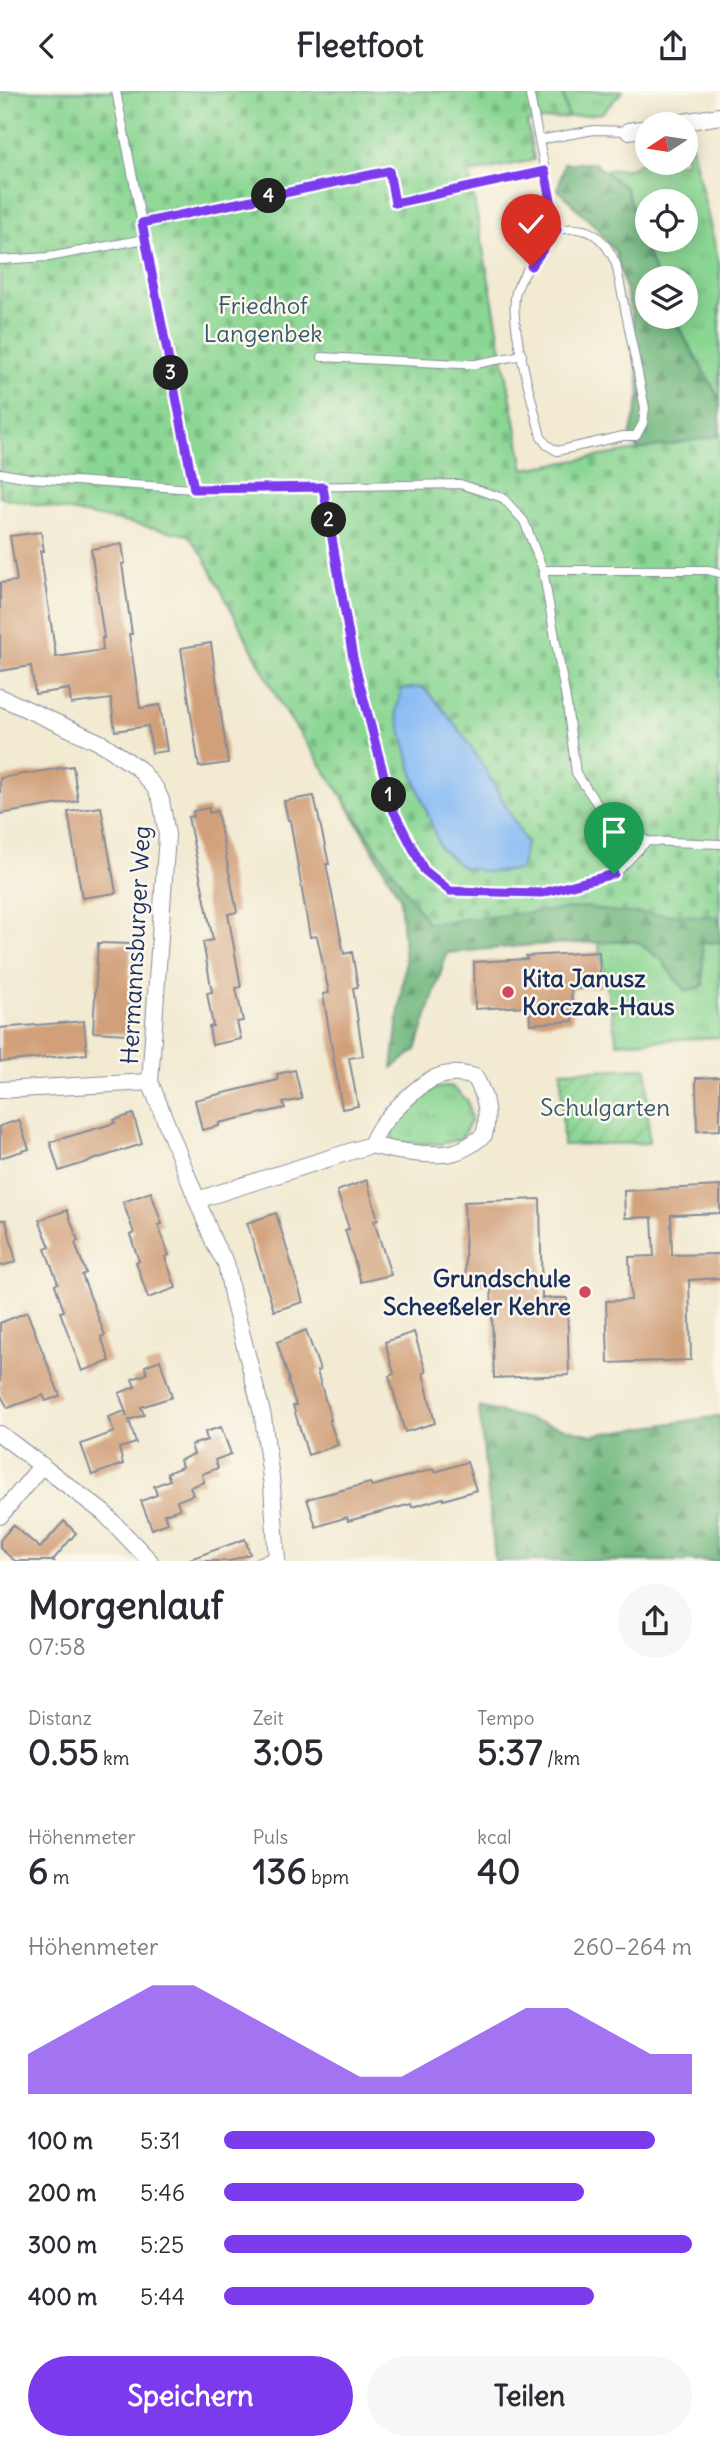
<!DOCTYPE html>
<html lang="de">
<meta charset="utf-8">
<style>
:root{--surface:#fff;--page:#f7f7f7;--text:#2b2b33;--muted:#7c7c81;--accent:#7c3aed}
body{margin:0;font-family:Delius,sans-serif;background:var(--page);color:var(--text);height:100vh;display:flex;flex-direction:column;font-size:26px;white-space:nowrap}
*{box-sizing:border-box;margin:0}
p{font-size:23px;color:var(--muted)}
.icon{flex:none;width:38px;height:38px;fill:none;stroke:currentColor;stroke-width:2;stroke-linecap:round;stroke-linejoin:round}
.map{position:relative;height:1470px;overflow:hidden}
.side{display:flex;flex-direction:column;background:var(--surface);flex:1}
.side>*{flex:none}
.needle{width:46px;rotate:258deg}
.controls{position:absolute;left:635px;top:21px;display:grid;gap:14px}
.controls a{display:grid;place-items:center;width:63px;height:63px;border-radius:50%;background:var(--surface);box-shadow:0 4px 18px #0003;font-size:35px}
.pin{position:absolute;display:grid;place-items:center;width:60px;height:60px;color:#fff;margin:-72px -30px;border-radius:50% 50% 50% 0;rotate:-45deg;box-shadow:0 0 7px #0007}
.pin .icon{rotate:45deg}
.km{position:absolute;width:35px;height:35px;margin:-18px;border-radius:50%;background:#222;color:#fff;font-size:19px;line-height:35px;text-align:center}
.round{display:grid;place-items:center;flex:none;width:74px;height:74px;border-radius:37px;background:var(--page)}
.overview{display:flex;align-items:center;justify-content:space-between;height:119px;padding:0 28px}
h1{font-size:38px;font-weight:700;line-height:52px}
.stats{display:grid;grid-template-columns:repeat(3,1fr);gap:10px;height:119px;padding:7px 28px}
.stats div{display:grid;align-content:center}
.stats b{font-size:35px;font-weight:700}
.stats small{font-size:19px;font-weight:400}
.stats p{font-size:19px}
.chart{height:196px;padding:14px 28px}
.chart p{display:flex;justify-content:space-between}
.chart svg{width:100%;height:126px;margin-top:7px;fill:var(--accent);opacity:.7}
.primary-button{display:flex;gap:14px;margin-top:auto;padding:14px 28px}
.primary-button a{flex:1;height:80px;border-radius:42px;background:var(--accent);color:#fff;font-size:28px;font-weight:700;line-height:80px;text-align:center}
.primary-button a+a{background:var(--page);color:var(--text)}
ul{padding:0 28px;list-style:none;font-size:23px}
li{display:grid;grid-template-columns:112px 84px 1fr;align-items:center;height:52px}
li i{height:18px;border-radius:9px;background:var(--accent)}
header{display:flex;justify-content:space-between;align-items:center;height:91px;padding:0 28px;background:var(--surface);font-size:32px;font-weight:700}
.map>svg:first-child{display:block}
</style>
<header><svg class="icon" aria-label="back" viewBox="0 0 24 24"><path d="M15 5l-7 7 7 7"/></svg>Fleetfoot<svg class="icon" aria-label="share" viewBox="0 0 24 24"><path d="M12 15V3M7 8l5-5 5 5M5 13v7h14v-7"/></svg></header>
<div class="map">
<svg width="720" height="1470" viewBox="0 0 720 1470">
<defs>
<pattern id="grass-tufts" width="24" height="20" patternUnits="userSpaceOnUse" patternTransform="scale(1.75)"><rect width="24" height="20" fill="#8ad693"/><path d="M3 7l-1-3M5 7V3M7 7l1-3M15 17l-1-3M17 17v-4M19 17l1-3" fill="none" stroke="#76b881"/></pattern>
<pattern id="forest-firs" width="22" height="20" patternUnits="userSpaceOnUse" patternTransform="scale(1.75)"><rect width="22" height="20" fill="#6fb77d"/><path d="M5 1l3.5 6h-7zM16 11l3.5 6h-7z" fill="#5a956a"/></pattern>
<pattern id="cemetery-stones" width="16" height="16" patternUnits="userSpaceOnUse" patternTransform="scale(1.75)"><rect width="16" height="16" fill="#8ad693"/><path d="M2 7V4a2 2 0 0 1 4 0v3zM10 15v-3a2 2 0 0 1 4 0v3z" fill="#76b881"/></pattern>
<pattern id="garden-furrows" width="10" height="10" patternUnits="userSpaceOnUse" patternTransform="scale(1.75)"><rect width="10" height="10" fill="#8ad693"/><path d="M-1 1l2-2M0 10L10 0M9 11l2-2" fill="none" stroke="#76b881"/></pattern>
</defs>
<rect width="100%" height="100%" fill="#fbf7ec"/>
<filter id="ink" filterUnits="userSpaceOnUse"><feTurbulence type="fractalNoise" baseFrequency=".0143" numOctaves="2"/><feDisplacementMap in="SourceGraphic" scale="14" xChannelSelector="R" yChannelSelector="G"/><feConvolveMatrix kernelMatrix="1 2 1 2 8 2 1 2 1" color-interpolation-filters="sRGB"/></filter>
<filter id="wash" filterUnits="userSpaceOnUse"><feTurbulence type="fractalNoise" baseFrequency=".00686" numOctaves="4" result="noise"/><feDisplacementMap in="SourceGraphic" scale="28" xChannelSelector="R" yChannelSelector="G"/><feGaussianBlur stdDeviation="1.57" result="paint"/><feColorMatrix in="noise" values="0 0 0 0 0 0 0 0 0 0 0 0 0 0 0 0 0 1.4 0 .05"/><feComposite in="paint" operator="in"/></filter>
<g filter="url(#wash)">
<rect width="100%" height="100%" fill="#f2ead1"/>
<path fill="url(#grass-tufts)" stroke="#528278" stroke-width="2" fill-rule="evenodd" d="M562,0h61l-21,22 -34,4z
M691,52l29,124v149l-60,-99h26v-39h-38l-1,5 -41,-113 22,-1 19,-10 1,4h38v-18zM648,110h38v39h-38z
M636,850l26,19 13,19 28,7 -1,-44h18v95l-103,6 -19,-101z
M451,995l17,15 3,20 -10,18 -20,5 -49,-1v-16l40,-38z"/>
<path fill="url(#forest-firs)" stroke="#45736e" stroke-width="2" d="M564,72h30l32,25 12,39 19,51h-9v39h25l47,83v76l-59,-6 -32,-30 11,-45 -7,-76 -17,-66 -22,-28 -36,-35z
M313,655l407,129v67l-18,1 1,43 -16,5 -12,-12 -13,-19 -26,-19 -104,4 -85,8 -31,97 -24,18 13,-105 -5,-66z
M479,1316l113,28 128,-19v145h-225z"/>
<path fill="url(#cemetery-stones)" stroke="#528278" stroke-width="2" d="M0,0h562l6,26 -41,5 7,38 -65,13 55,296 196,-33v481l-106,-5 -27,-5 -159,16 -146,-216 -79,-152 -15,-20 -188,-38z"/>
<path fill="url(#garden-furrows)" stroke="#528278" stroke-width="2" d="M647,977l2,75 -86,2 -2,-74z"/>
<path fill="#86baf4" stroke="#5074a9" stroke-width="2" d="M422,596c43,40 76,104 104,156l-6,27 -30,2 -28,-5 -22,-19 -28,-77 -16,-60 6,-22z"/>
<g id="blocks">
<path fill="#d1a07a" d="M41,441l3,19h-4l16,106 47,-7 -1,-12h2l-13,-89 31,-5 3,19 -3,1 10,70h-3l11,74 20,-3 7,46 -15,2 -4,-27 -33,5 -4,-32 -40,5 -2,-15 -34,5 -4,-28 -31,5v-88l17,-2 -7,-45z
M211,552l17,120 -29,4 -18,-119z
M73,675l5,35 -78,13v-36z
M314,705l15,68h-3l18,90 8,-2 6,35 -5,1 10,68 -14,2 9,48 -16,3 -19,-115 6,-1 -12,-57 -7,1 -20,-117h-2l-4,-19z
M101,716l15,86 -34,5 -14,-86z
M209,717v5l8,-2 20,101 -9,2 13,73 -5,1 7,33 -6,1 4,17 -29,6 -3,-18 4,-1 -6,-33 5,-1 -9,-50 10,-2 -25,-123 6,-1 -1,-5z
M98,852l33,1 -4,90 -34,-2z
M599,861l2,35 -30,2 2,32 -43,3 -1,-18 -54,3 -1,-47 53,-3 -1,-3z
M84,930l3,33 -87,8v-34z
M295,979l7,29 -19,4 2,5 -66,15v3l-17,4 -7,-30 83,-20 -1,-6z
M720,986v53l-23,1 -1,-53z
M133,1023l9,30 -83,27 -9,-29 65,-19 -1,-3z
M19,1029l10,29 -29,9v-32z
M367,1089l11,40 -4,1 17,54 -30,7 -16,-52 4,-1 -12,-38z
M720,1095v27l-49,2 1,40 48,-1v24l-31,2 2,80 -83,3 -2,-62 25,-1 -2,-43 25,-1 -2,-39 -27,1 -1,-27z
M151,1101l11,32 -4,1 11,30 -4,2 11,31 -28,10 -12,-36 3,-1 -9,-26 4,-2 -11,-31z
M540,1108l2,99h25l2,77 -75,3 -3,-93h-25l-2,-83z
M67,1119l11,31 -3,2 11,30 -4,2 23,60 -4,2 9,24 -28,10 -22,-59 4,-1 -9,-26 3,-2 -13,-34 5,-2 -11,-27z
M276,1122l27,89 -29,9 -27,-88z
M0,1129h6l10,42 -16,4z
M27,1221l33,84 -14,5 -3,-6 -35,13 -8,-14v-71z
M306,1239l14,40 -3,1 14,49h-2l9,25 -30,10 -15,-49 3,-1 -8,-24 1,-1 -12,-38z
M414,1241l12,40 -3,1 12,50 -30,9 -16,-56 5,-2 -9,-32z
M160,1269l12,37 -31,10 3,8 -15,5 7,23 -17,5 4,16 -31,11 -11,-31 33,-12 -6,-15 17,-6 2,5 -8,-23 16,-6 -3,-8 15,-5 -2,-8z
M221,1336l10,27 -16,6 3,8 -16,6 2,8 -14,5 3,8 -16,6 3,8 -16,5 4,9 -16,6 -11,-28 16,-6 -3,-9 16,-6 -3,-7 15,-6 -2,-7 14,-6 -3,-9 16,-5 -2,-8z
M467,1371l9,28 -32,10 -1,-2 -31,9 -1,-3 -63,17 -1,-4 -31,10 -9,-28 63,-16 2,3 62,-17 1,3z
M64,1430l12,12 -23,27 1,1h-39l-15,-13v-8l13,-15 27,23z
M245,1448l5,15 -20,7h-40v-2z"/>
</g>
</g>
<g filter="url(#ink)">
<use href="#blocks" fill-opacity="0" stroke="#868c98" stroke-width="2"/>
<g fill="none" stroke-linecap="round" stroke-linejoin="round">
<g stroke="#868c98" stroke-width="10">
<path id="lane" d="M116,0l78,398
M529,0l10,49
M142,133l247,-53 6,32 150,-32
M557,139c32,-5 46,5 59,34l29,144 -2,15 -7,13h-13l-66,15 -10,-6 -6,-8c-7,-31 -35,-122 -24,-148 9,-22 26,-40 40,-59l-18,-90 55,-10 34,1
M0,169l49,-3 96,-18
M322,266l138,7h16l46,-9
M0,382l30,5 164,11 266,-5 43,14 21,23 19,49 24,135 9,68 32,47 39,21 73,3
M323,396l30,171 40,152 31,60 26,21 92,2 72,-18 33,-34
M543,479h165l12,3
M259,1470l18,-5"/>
</g>
<g stroke="#868c98" stroke-width="18">
<path id="street" d="M671,33l49,-8
M628,40l20,-3
M0,606l103,47 36,25 17,20 5,11 6,35 -17,247 47,118 18,45 11,18 7,37 30,117 9,69 5,75
M0,999l150,-8
M197,1109l174,-55c22,6 62,13 84,7 11,-3 20,-10 29,-17 6,-20 1,-41 -9,-58 -35,-11 -55,7 -78,31 -13,13 -19,20 -26,37
M0,1343l104,79 46,48
M0,1425l42,-51"/>
</g>
<use href="#lane" stroke="#fff" stroke-width="8"/>
<use href="#street" stroke="#fff" stroke-width="16"/>
</g>
</g>
<g fill="none" stroke-linecap="round" stroke-linejoin="round" filter="url(#ink)">
<g stroke="#fff" stroke-width="14">
<path id="route" d="M531,175l26,-36 -12,-59 -150,32 -6,-32 -247,52 52,266 129,-2 30,171 40,152 31,60 26,21 92,2 72,-19"/>
</g>
<use href="#route" stroke="#7c3aed" stroke-width="9"/>
</g>
<g fill="#d1495b" stroke="#fbf7ec" stroke-width="2.5">
<circle cx="508" cy="901" r="7"/>
<circle cx="585" cy="1201" r="7"/>
</g>
<g text-anchor="middle" dominant-baseline="central" stroke-width="5" stroke-linejoin="round" paint-order="stroke">
<g font-size="24" fill="#37596b" stroke="#fbf7ec">
<text x="263" y="214">Friedhof<tspan x="263" dy="28">Langenbek</tspan></text>
<text x="605" y="1016">Schulgarten</text>
</g>
<g font-size="24" fill="#1b2f5e" stroke="#fbf7ec">
<text transform="translate(135 854) rotate(-87)">Hermannsburger Weg</text>
</g>
<g font-size="24" font-weight="bold" fill="#1b2f5e" stroke="#fbf7ec" text-anchor="start">
<text x="522" y="887">Kita Janusz<tspan x="522" dy="28">Korczak-Haus</tspan></text>
<text x="571" y="1187" text-anchor="end">Grundschule<tspan x="571" dy="28">Scheeßeler Kehre</tspan></text>
</g>
</g>
</svg>
<div class="controls">
<a><svg class="needle" viewBox="-14 -14 28 28"><path d="M0-13l5 13h-10z" fill="#e53935"/><path d="M0 13l5-13h-10z" fill="#7c7c81"/></svg></a>
<a><svg class="icon" aria-label="locate" viewBox="0 0 24 24"><circle cx="12" cy="12" r="6"/><path d="M12 2v4M12 18v4M2 12h4M18 12h4"/></svg></a>
<a><svg class="icon" aria-label="layers" viewBox="0 0 24 24"><path d="M12 4l9 5-9 5-9-5zM3 14l9 5 9-5"/></svg></a>
</div>
<div class="pin" style="left:614px;top:783px;background:#1e9e55"><svg class="icon" aria-label="arrive" viewBox="0 0 24 24"><path d="M6 21V4h12l-3 4 3 4H6"/></svg></div>
<div class="pin" style="left:531px;top:175px;background:#d93025"><svg class="icon" aria-label="check" viewBox="0 0 24 24"><path d="M5 12l5 5 9-10"/></svg></div>
<b class="km" style="left:389px;top:704px">1</b>
<b class="km" style="left:329px;top:429px">2</b>
<b class="km" style="left:171px;top:282px">3</b>
<b class="km" style="left:269px;top:105px">4</b>
</div>
<section class="side">
<div class="overview"><div><h1>Morgenlauf</h1><p>07:58</p></div><a class="round"><svg class="icon" aria-label="share" viewBox="0 0 24 24"><path d="M12 15V3M7 8l5-5 5 5M5 13v7h14v-7"/></svg></a></div>
<div class="stats">
<div><p>Distanz</p><b>0.55<small> km</small></b></div>
<div><p>Zeit</p><b>3:05</b></div>
<div><p>Tempo</p><b>5:37<small> /km</small></b></div>
</div>
<div class="stats">
<div><p>Höhenmeter</p><b>6<small> m</small></b></div>
<div><p>Puls</p><b>136<small> bpm</small></b></div>
<div><p>kcal</p><b>40</b></div>
</div>
<div class="chart"><p><span>Höhenmeter</span>260–264 m</p>
<svg viewBox="0 0 160 44" preserveAspectRatio="none"><path d="M0 44V30L10 22L20 14L30 6L40 6L50 14L60 22L70 30L80 38L90 38L100 30L110 22L120 14L130 14L140 22L150 30L160 30V44z"/></svg>
</div>
<ul>
<li><b>100 m</b>5:31<i style="width:92%"></i></li>
<li><b>200 m</b>5:46<i style="width:77%"></i></li>
<li><b>300 m</b>5:25<i style="width:100%"></i></li>
<li><b>400 m</b>5:44<i style="width:79%"></i></li>
</ul>
<div class="primary-button"><a>Speichern</a><a>Teilen</a></div>
</section>
